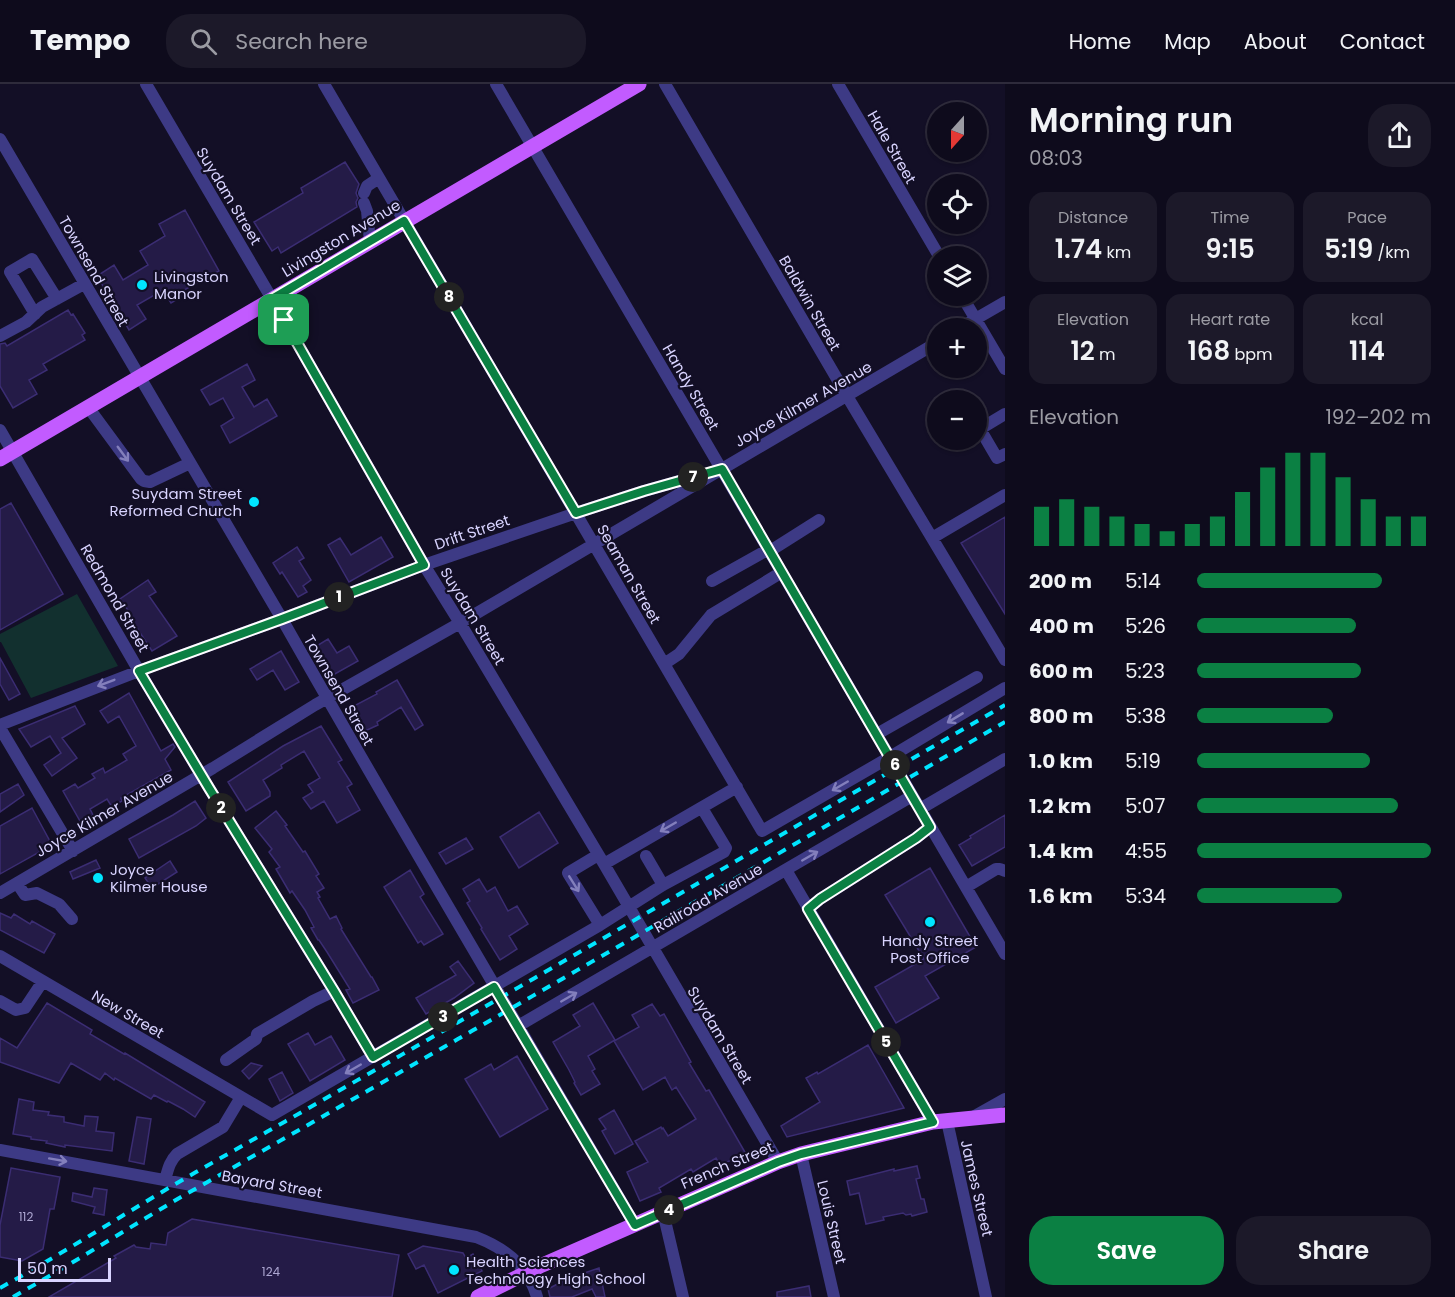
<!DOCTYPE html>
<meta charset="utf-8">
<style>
:root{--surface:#0e0b1c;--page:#1c1929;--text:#f1f3f6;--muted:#9b9ba3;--line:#2e2b3b;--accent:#0b8043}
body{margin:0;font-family:Poppins,sans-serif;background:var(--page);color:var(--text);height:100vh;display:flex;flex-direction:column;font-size:22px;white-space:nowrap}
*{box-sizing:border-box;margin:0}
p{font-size:20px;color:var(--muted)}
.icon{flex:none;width:33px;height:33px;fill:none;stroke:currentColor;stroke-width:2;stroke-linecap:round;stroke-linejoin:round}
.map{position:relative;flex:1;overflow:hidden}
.panel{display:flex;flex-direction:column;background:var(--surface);width:450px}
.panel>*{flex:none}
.needle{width:39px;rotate:201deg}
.buttons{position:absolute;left:927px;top:18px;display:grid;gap:12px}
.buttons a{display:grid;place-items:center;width:60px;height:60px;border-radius:50%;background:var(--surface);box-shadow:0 2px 4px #0004,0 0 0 2px var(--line);font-size:30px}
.scale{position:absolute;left:18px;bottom:15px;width:93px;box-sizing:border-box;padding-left:6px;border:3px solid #d9d4ff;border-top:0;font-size:16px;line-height:21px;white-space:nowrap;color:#d9d4ff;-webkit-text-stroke:4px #130f26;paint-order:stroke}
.pin{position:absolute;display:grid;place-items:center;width:51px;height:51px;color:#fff;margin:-26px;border-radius:12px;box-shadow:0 3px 9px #0006}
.km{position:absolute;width:30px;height:30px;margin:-15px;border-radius:50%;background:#222;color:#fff;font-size:16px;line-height:30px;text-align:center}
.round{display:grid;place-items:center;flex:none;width:63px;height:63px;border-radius:24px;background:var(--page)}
.overview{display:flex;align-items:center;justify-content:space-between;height:102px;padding:0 24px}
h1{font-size:33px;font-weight:600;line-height:45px}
.metrics{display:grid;grid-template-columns:repeat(3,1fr);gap:9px;height:102px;padding:6px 24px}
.metrics div{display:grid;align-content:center;border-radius:15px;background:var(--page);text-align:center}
.metrics b{font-size:26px;font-weight:600}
.metrics small{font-size:16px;font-weight:400}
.metrics p{font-size:16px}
.chart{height:168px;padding:12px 24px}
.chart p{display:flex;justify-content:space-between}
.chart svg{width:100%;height:108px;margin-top:6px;stroke:var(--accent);stroke-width:6}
.action{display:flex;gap:12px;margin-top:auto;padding:12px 24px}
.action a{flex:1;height:69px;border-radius:24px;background:var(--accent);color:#fff;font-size:24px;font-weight:600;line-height:69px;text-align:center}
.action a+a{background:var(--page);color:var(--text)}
ul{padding:0 24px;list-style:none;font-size:20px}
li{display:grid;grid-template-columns:96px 72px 1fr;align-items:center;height:45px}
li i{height:15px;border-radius:8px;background:var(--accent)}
header{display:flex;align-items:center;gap:36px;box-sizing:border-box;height:84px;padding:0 30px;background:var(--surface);border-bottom:2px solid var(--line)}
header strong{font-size:28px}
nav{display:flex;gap:33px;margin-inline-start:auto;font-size:21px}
.search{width:420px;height:54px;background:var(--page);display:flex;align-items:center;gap:15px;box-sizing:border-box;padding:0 21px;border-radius:24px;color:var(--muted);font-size:22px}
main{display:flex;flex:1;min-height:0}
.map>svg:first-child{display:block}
</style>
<header>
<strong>Tempo</strong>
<div class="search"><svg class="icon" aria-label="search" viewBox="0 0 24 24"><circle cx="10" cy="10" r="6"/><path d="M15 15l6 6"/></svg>Search here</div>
<nav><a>Home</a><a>Map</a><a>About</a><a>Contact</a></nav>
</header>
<main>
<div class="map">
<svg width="1005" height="1213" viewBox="0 0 1005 1213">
<rect width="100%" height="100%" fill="#130f26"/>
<path fill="#12302f" d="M77,510l41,72 -87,32 -30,-56h-1v-8z"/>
<path fill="#241b47" stroke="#3b2d73" stroke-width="1.5" d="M345,78l14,22 -3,9 2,5 -2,4 1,5 -76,46 -3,-6 -6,4 -18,-29 49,-29 -2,-5z
M185,126l34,61 -35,19 2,4 -15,9 -8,-13 -26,15 9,14 -17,11 -32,-54 17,-11 9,15 25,-15 -8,-14 25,-15 -6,-12z
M68,226l3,5 2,-1 12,19 -3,2 3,5 -42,24 4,6 -18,10 8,14 -24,14 -13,-22v-42l5,-1 2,3z
M247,280l8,16 -13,7 12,20 13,-8 10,17 -47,27 -9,-17 13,-8 -11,-20 -13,7 -9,-15z
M11,419l52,91 -63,36v-121z
M1005,433v97l-44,-71z
M381,453l12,20 -44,25 -21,-37 12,-7 11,17z
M297,463l7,11 -5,3 12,19 -8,6 4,6 -9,5 -16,-25 -2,2 -7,-11z
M148,496l8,12 -7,4 28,40 -25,15 -17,-26 -2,1 -7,-11 4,-2 -10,-14z
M328,555l9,14 12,-7 9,15 -25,14 -18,-28z
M281,567l18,31 -14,8 -12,-20 -16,10 -7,-11z
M0,574l20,36 -11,6 -9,-16z
M397,596l26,45 -8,5 -14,-23 -24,15 1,3 -13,6 -13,-24 25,-13 -1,-2z
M129,609l32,58 12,-7 2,3 -10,12 6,11 -50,28 1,3 -10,6 -5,-8 -17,10 3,6 -13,6 -17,-30 12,-7 3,4 17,-10 -3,-4 11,-6 2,5 22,-13 -4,-6 13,-8 -17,-30 -11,7 -8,-12z
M75,622l10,18 -23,14 15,20 -25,18 -8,-11 17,-12 -11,-17 -19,11 -12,-18z
M321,642l21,34 -4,2 14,22 -5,3 13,23 -23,13 -13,-22 -13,8 -8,-11 10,-6 -5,-7 12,-7 -16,-27 -23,14 1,3 -19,12 7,12v4l-24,15 -18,-29 55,-36z
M18,700l6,11 -24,17v-18z
M195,717l11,17 -10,8 -57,32 -10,-19 44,-24z
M32,724l20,37 -52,29v-48z
M276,727l11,14 -2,1 18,26 2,-1 14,23 -3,2 8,12 -7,4 3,5 -2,1 12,21 6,-3 6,12 -1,1 30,48h1l7,13 -26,13 -7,-13 4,-1 -23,-37 -8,-12h-1l-7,-12 3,-1 -9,-17 -13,-19 -2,2 -14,-24 4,-2 -11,-15 3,-3 -17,-21z
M539,728l19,31 -39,25 -19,-31z
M1005,731v32l-33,19 -13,-21 12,-7 -1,-2z
M466,754l7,11 -27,15 -7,-11z
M96,776l4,8 -27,11 -3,-7z
M170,777l7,11 -25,16 -7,-10z
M930,784l46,79 -51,29 14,22 -43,25 -21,-36 49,-28 -39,-64z
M410,786l14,24 -4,3 23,37 -19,11 -3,-4 -3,2 -34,-56z
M479,795l8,13 8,-5 13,24 9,-5 11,18 -19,12 8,13 -17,11 -19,-31 1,-1 -15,-25 3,-2 -7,-12z
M0,829l11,5 3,-4 16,10 2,-3 23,13 -11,19 -44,-23z
M458,877l16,22 -20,15 -28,16 -10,-16 40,-23 -6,-8z
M47,919l45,27 -2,4 34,20 1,-1 80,49 -10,15 -12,-8 -15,-8 -1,1 -13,-7 -3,4 -36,-21 -1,2 -9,-7 -5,7 -29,-17 -12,20 -59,-21v-24l17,10z
M593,919l22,37 -27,16 7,13 -3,2 8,13 -19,11 -7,-12 1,-1 -6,-12 -16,-28 27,-16 -7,-11z
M652,920l8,12 4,-2 27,48 -2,1 17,28 3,-1 37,64 -26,11 -4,-7 -23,14 -2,-3 -32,19 2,4 -21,9 -13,-29 21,-10 -13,-21 26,-14 1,2 1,-1 5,8 28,-17 -20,-32 -4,3 -7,-13 -22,13 -29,-49 25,-14 -7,-12z
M308,949l7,12 16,-9 14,24 -35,21 -22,-37z
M868,961l36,63 -117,29 -6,-11 39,-24 -14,-24 11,-6 1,2z
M517,972l31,53 -48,28 -35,-58 26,-15 3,6z
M251,979l11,3 -13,13 -7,-8z
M282,988l11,21 -13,8 -11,-22z
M19,1015l15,3 -1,8 16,2 -1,3 16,2v5l20,4 1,-10 13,1 -2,14 18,2 -2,18 -47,-6v2l-19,-4 1,-2 -16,-2v-2l-18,-3z
M614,1026l19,34 -18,10 -13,-23 4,-2 -7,-10z
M137,1033l14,2 -7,45 -15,-3z
M917,1082l3,12 -4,1 5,20h3l3,13 -15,4 -1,-2 -5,1 -3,-2 -20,4 1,3 -18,4 -7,-31 -9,2 -3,-14 47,-12v2z
M11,1084l49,9 -6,32h-4l-7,40 -21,12 -22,-4v-32z
M94,1104l13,2 -3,25 -11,-2 2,-6 -23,-6 1,-8 19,4z
M192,1135l207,36 -7,42h-343l67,-39 -2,-2 20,-11 2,2 14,2 1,-6 15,2 2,-12z
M423,1162l40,7 3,5 7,-4 9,17 -44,22 -14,-28 -8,4 -8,-15z
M599,1184l6,29h-9l-4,-8 -20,8h-22l-2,-8 19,-10z
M809,1202l2,11h-34v-5z"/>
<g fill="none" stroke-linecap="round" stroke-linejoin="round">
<path stroke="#3d3a85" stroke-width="12" d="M146,0l126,215 152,266 36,58 144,241 174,298
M324,0l438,747 128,-74 115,-69
M496,0l509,870
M665,0l182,312 158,264
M838,0l101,172
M0,55l282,480c115,203 235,404 353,606
M364,109l3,-7 12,-8
M364,119l3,8 3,31
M962,212l43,73
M35,230l-25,-42 22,-13 25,40
M960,244l45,-26
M0,252l26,-14 16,-15 42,-23
M88,323l53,72 3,2 6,1 40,-19
M1005,330l-25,15 17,29 8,-4
M0,346l139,241 70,117 125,203 39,66
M932,454l73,-43
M770,467l49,-31
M712,497l57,-32
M664,580l15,-10 32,-39 71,-43
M0,641l139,-54 143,-52 142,-54 152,-52 68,-22 60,-17
M0,644l73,123
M877,650l100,-57
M920,725l85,-50
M598,771l-30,18 32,52
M646,772l17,29
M604,780l133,-77
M786,786l147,252
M17,799l8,12 12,-2 22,11 13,15
M966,803l30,-18h4l5,2
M0,809l213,-125 102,-63 145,-82 478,-281
M808,825l12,-10 96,-61 14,-11
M0,872l272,159 328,-190 63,-40 61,-33 2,-4 -24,-40
M0,917l16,9 9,-2 18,-27
M518,942l394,-230
M226,976l30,-21 1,-5 56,-33 21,-10
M973,1033l32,-18
M947,1037l39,176
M0,1066l476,87c29,11 52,29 61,60
M801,1070l33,143
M165,1096c3,-10 4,-18 12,-26l46,-27 18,-30
M663,1128l20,85"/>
<path stroke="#c25bff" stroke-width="15" d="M0,375l639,-375
M478,1213l62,-31 238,-104 23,-8 132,-32 72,-7"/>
<path stroke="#00e5ff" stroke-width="4" stroke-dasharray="9 8" stroke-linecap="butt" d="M0,1204c67,-37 130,-78 196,-116 271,-153 539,-311 809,-467
M13,1213c57,-32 112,-67 168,-100 276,-156 550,-316 824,-475"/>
</g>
<defs><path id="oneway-shaft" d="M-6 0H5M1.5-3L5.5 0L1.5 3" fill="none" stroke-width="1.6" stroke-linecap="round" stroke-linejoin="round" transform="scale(1.5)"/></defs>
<g stroke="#837fbc">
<use href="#oneway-shaft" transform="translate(123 370) rotate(54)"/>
<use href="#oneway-shaft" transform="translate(106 599) rotate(159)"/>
<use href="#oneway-shaft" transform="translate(955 634) rotate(149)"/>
<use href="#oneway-shaft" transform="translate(840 702) rotate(150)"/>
<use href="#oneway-shaft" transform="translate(668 743) rotate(150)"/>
<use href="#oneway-shaft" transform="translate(810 772) rotate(-30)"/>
<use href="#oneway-shaft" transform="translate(574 800) rotate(58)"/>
<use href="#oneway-shaft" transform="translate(569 913) rotate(-30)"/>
<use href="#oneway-shaft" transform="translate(353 985) rotate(150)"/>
<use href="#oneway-shaft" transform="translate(58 1076) rotate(10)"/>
</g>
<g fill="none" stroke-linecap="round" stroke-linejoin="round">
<g stroke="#fff" stroke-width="12">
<path id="route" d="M404,137l172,292 68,-22 78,-22 208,358 -14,11 -96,61 -12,10 125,213 -132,32 -23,8 -143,63 -141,-238 -121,70 -39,-66 -125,-203 -70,-117 143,-52 142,-54 -152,-266z"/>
</g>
<use href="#route" stroke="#0b8043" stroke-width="8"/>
</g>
<g fill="#00e5ff" stroke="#130f26" stroke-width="2">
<circle cx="142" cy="201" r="6"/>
<circle cx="254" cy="418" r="6"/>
<circle cx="98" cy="794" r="6"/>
<circle cx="930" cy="838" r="6"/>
<circle cx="454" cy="1186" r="6"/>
</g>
<g text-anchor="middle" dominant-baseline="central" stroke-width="4.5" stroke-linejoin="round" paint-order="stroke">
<g font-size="12" fill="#aca6d1">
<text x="26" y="1132">112</text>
<text x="271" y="1187">124</text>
</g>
<g font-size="15" fill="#d9d4ff" stroke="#130f26">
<text transform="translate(892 63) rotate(60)">Hale Street</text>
<text transform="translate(229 112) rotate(59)">Suydam Street</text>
<text transform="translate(341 154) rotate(-31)">Livingston Avenue</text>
<text transform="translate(94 187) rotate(60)">Townsend Street</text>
<text transform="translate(810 219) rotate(60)">Baldwin Street</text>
<text transform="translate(691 303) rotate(60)">Handy Street</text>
<text transform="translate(803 320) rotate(-30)">Joyce Kilmer Avenue</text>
<text transform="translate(472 448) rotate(-19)">Drift Street</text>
<text transform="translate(629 490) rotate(60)">Seaman Street</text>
<text transform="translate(115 514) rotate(60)">Redmond Street</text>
<text transform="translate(473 532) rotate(59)">Suydam Street</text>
<text transform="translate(339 606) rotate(60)">Townsend Street</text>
<text transform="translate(104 730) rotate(-30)">Joyce Kilmer Avenue</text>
<text transform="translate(708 814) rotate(-30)">Railroad Avenue</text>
<text transform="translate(128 930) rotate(30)">New Street</text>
<text transform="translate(720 951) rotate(59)">Suydam Street</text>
<text transform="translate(727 1081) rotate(-23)">French Street</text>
<text transform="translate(272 1100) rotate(10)">Bayard Street</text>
<text transform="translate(977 1104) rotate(77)">James Street</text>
<text transform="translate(832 1138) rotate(77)">Louis Street</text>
</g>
<g font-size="15" fill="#d9d4ff" stroke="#130f26" text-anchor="start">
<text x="154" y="192">Livingston<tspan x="154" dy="17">Manor</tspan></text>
<text x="242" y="409" text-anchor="end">Suydam Street<tspan x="242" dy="17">Reformed Church</tspan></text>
<text x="110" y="785">Joyce<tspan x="110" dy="17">Kilmer House</tspan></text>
<text x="930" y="856" text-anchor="middle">Handy Street<tspan x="930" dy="17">Post Office</tspan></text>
<text x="466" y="1177">Health Sciences<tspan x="466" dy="17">Technology High School</tspan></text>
</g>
</g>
</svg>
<div class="buttons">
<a><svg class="needle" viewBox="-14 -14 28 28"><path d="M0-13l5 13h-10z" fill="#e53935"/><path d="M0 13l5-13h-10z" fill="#9b9ba3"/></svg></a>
<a><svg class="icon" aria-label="locate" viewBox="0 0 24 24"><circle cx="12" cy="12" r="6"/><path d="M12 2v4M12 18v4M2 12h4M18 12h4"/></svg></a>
<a><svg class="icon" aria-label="layers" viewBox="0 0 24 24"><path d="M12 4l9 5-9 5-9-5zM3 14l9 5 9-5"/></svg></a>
<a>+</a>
<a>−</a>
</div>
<div class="scale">50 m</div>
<div class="pin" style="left:284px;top:236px;background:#1e9e55"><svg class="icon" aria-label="arrive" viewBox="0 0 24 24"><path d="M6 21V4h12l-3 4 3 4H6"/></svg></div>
<b class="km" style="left:339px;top:513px">1</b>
<b class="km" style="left:221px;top:724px">2</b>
<b class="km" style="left:443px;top:933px">3</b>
<b class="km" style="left:669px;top:1126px">4</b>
<b class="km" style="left:886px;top:958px">5</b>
<b class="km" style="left:895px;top:681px">6</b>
<b class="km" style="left:693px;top:393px">7</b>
<b class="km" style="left:449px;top:213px">8</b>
</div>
<section class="panel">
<div class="overview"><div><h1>Morning run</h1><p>08:03</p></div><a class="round"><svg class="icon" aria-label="share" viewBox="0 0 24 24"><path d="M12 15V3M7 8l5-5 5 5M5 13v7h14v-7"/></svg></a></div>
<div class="metrics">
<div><p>Distance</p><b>1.74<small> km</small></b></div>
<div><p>Time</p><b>9:15</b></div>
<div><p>Pace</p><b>5:19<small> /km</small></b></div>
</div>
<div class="metrics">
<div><p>Elevation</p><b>12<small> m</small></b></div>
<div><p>Heart rate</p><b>168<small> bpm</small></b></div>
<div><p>kcal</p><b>114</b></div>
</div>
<div class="chart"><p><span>Elevation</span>192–202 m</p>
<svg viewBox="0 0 160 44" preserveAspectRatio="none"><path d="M5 44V28M15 44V25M25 44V28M35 44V32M45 44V35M55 44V38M65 44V35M75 44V32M85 44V22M95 44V12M105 44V6M115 44V6M125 44V16M135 44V25M145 44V32M155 44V32"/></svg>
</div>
<ul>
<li><b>200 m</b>5:14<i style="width:79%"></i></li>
<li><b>400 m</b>5:26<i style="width:68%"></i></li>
<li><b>600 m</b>5:23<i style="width:70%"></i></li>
<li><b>800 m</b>5:38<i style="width:58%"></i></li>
<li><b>1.0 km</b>5:19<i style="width:74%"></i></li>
<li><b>1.2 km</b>5:07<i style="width:86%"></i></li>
<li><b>1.4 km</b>4:55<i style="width:100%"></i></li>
<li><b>1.6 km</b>5:34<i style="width:62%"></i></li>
</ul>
<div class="action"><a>Save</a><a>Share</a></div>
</section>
</main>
